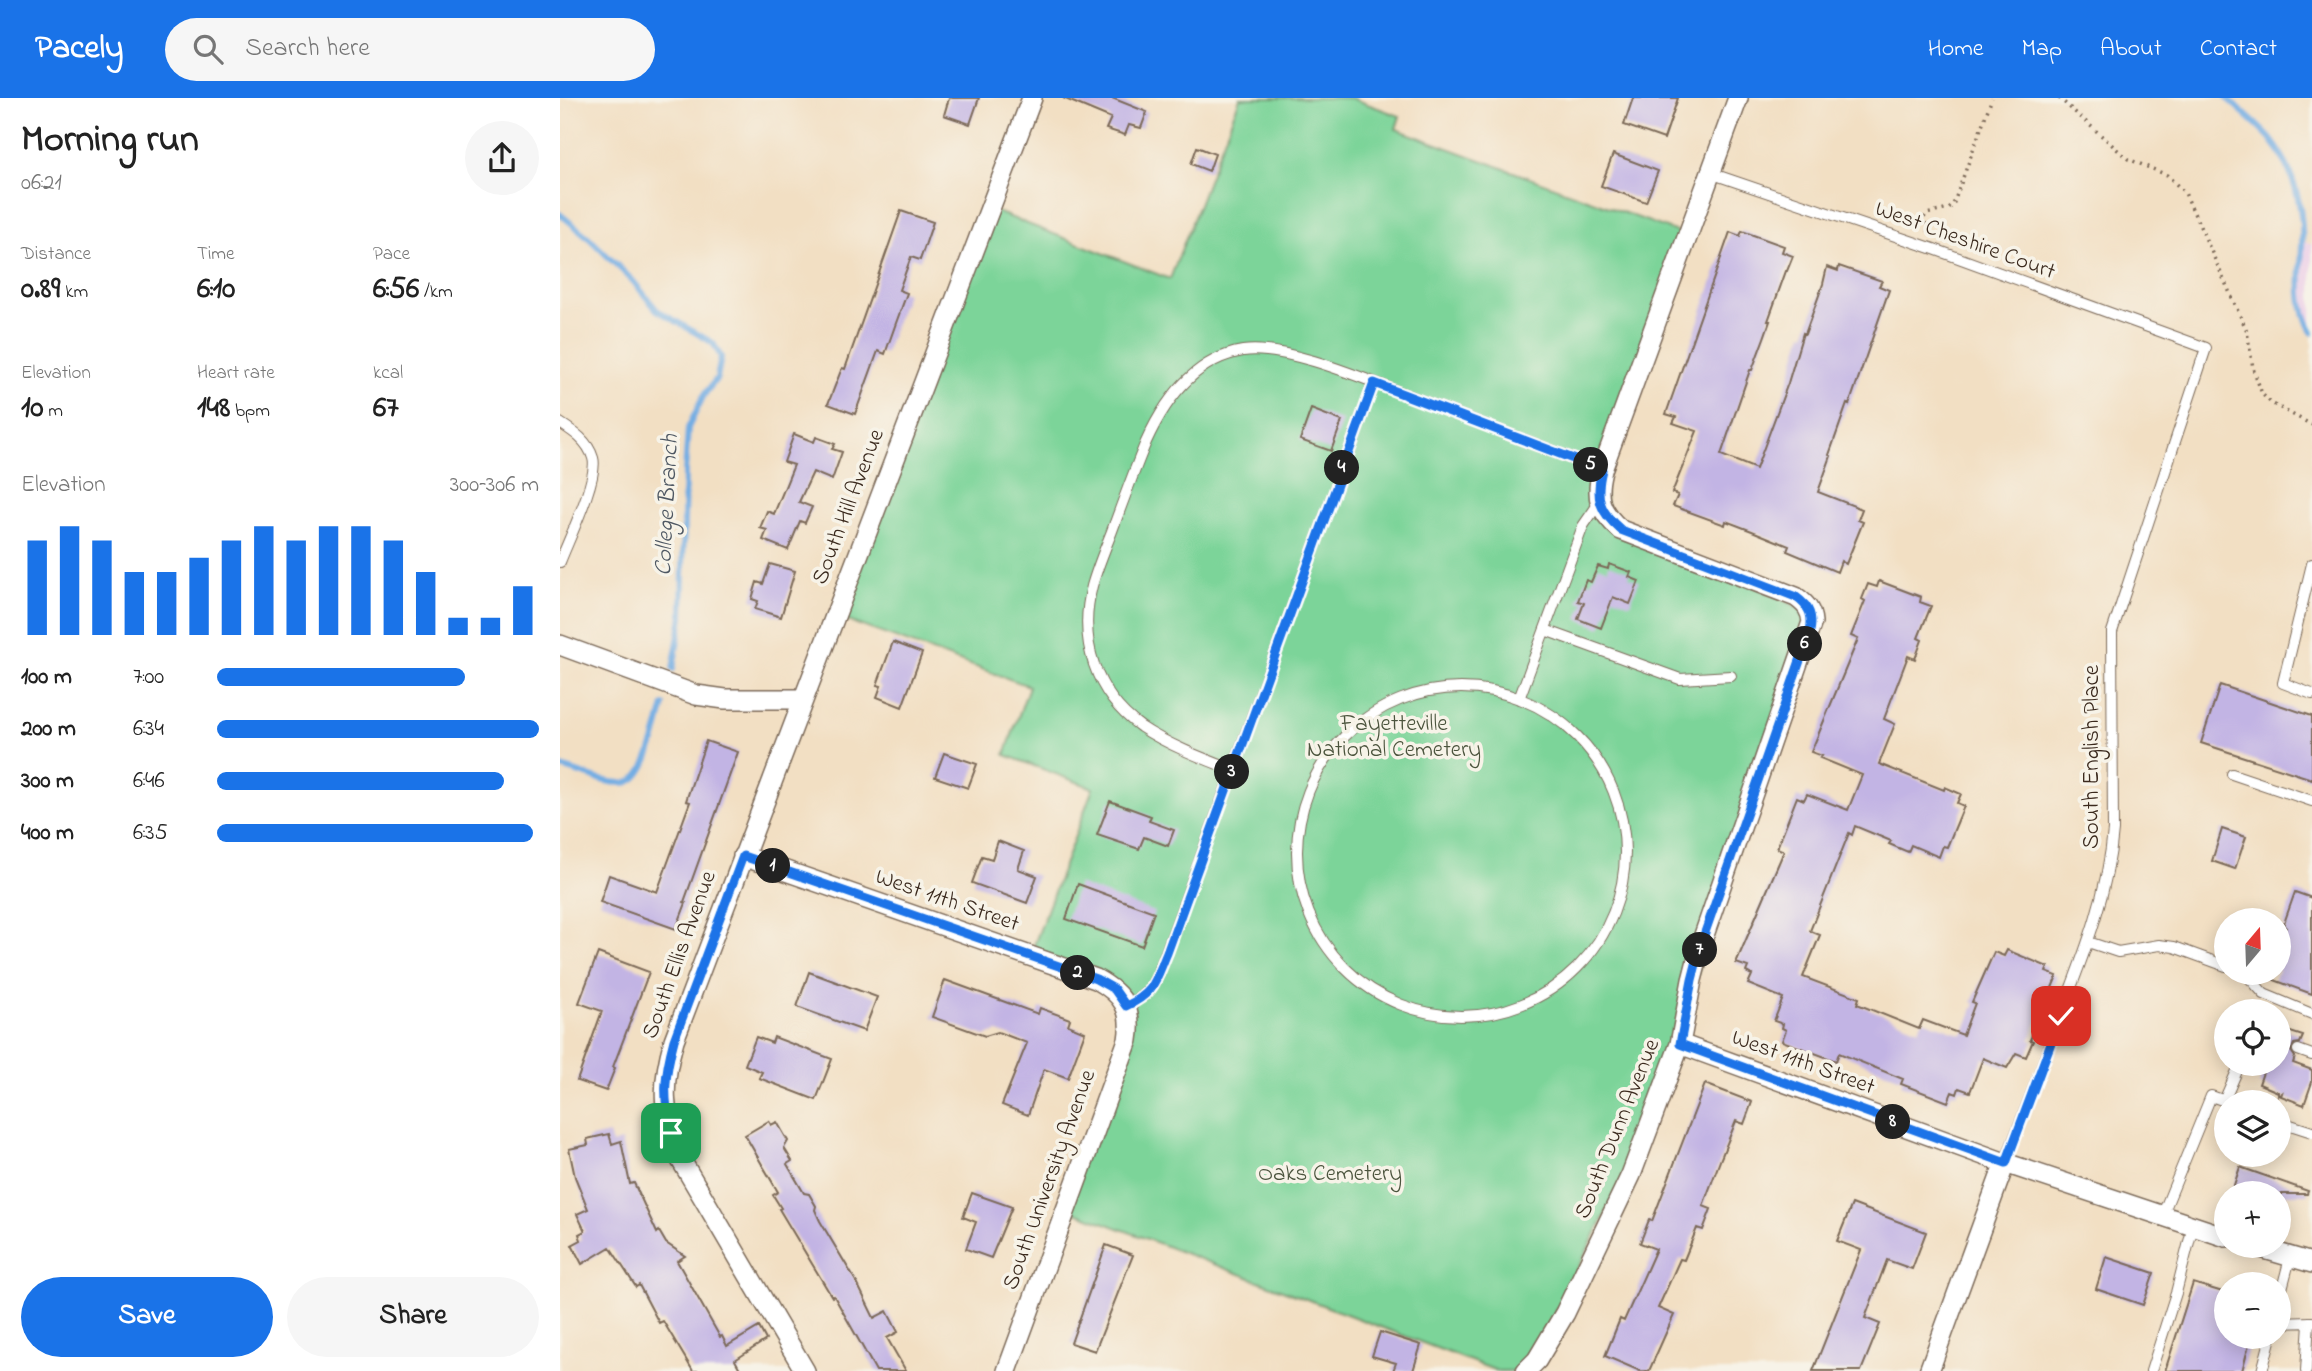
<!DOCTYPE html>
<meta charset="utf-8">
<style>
:root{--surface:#fff;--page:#f6f6f6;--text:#222;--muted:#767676;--accent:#1a73e8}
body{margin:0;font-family:"Indie Flower",sans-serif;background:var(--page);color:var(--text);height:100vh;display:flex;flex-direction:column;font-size:26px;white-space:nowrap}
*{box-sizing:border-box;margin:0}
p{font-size:23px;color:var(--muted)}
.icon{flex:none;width:38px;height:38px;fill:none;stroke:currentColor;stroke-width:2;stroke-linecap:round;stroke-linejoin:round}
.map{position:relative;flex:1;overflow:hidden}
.drawer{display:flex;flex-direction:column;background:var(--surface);width:560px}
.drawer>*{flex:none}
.needle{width:46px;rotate:19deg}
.fabs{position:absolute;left:1654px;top:810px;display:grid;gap:14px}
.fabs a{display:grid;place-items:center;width:77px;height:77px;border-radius:50%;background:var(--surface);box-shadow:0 4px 18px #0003;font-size:35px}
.pin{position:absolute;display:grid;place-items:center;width:60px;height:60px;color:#fff;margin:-30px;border-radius:14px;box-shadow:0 4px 10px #0006}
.km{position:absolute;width:35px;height:35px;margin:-18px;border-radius:50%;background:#222;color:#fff;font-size:19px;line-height:35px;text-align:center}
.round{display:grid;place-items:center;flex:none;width:74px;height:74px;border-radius:37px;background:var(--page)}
.summary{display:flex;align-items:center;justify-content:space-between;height:119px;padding:0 21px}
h1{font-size:38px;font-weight:800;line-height:52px}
.figures{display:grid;grid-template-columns:repeat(3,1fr);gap:10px;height:119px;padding:7px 21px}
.figures div{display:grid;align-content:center}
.figures b{font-size:30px;font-weight:800}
.figures small{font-size:19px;font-weight:400}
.figures p{font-size:19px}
.chart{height:196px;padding:14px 21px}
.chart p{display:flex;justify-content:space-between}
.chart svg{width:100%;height:126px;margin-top:7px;stroke:var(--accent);stroke-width:6}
.button{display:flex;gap:14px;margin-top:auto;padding:14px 21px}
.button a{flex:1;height:80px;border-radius:42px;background:var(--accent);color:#fff;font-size:28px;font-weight:800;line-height:80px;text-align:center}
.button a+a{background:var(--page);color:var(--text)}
ul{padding:0 21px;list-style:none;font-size:23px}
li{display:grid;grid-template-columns:112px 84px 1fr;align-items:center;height:52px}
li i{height:18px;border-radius:9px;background:var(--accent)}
header{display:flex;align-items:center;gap:42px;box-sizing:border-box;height:98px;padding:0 35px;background:var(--accent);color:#fff}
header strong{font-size:33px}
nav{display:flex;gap:38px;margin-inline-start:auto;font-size:24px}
.search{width:490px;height:63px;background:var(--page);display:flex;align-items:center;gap:18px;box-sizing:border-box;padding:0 24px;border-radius:38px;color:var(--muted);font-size:26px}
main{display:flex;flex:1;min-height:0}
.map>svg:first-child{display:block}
</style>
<header>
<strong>Pacely</strong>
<div class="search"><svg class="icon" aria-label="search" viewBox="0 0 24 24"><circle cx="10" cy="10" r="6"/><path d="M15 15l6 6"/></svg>Search here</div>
<nav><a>Home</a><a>Map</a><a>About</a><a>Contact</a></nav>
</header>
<main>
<section class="drawer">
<div class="summary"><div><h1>Morning run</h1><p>06:21</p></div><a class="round"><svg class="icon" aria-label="share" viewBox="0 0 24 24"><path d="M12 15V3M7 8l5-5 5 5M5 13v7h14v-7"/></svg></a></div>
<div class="figures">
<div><p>Distance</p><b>0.89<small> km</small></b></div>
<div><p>Time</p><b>6:10</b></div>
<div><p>Pace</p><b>6:56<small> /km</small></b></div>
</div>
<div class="figures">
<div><p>Elevation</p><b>10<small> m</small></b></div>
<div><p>Heart rate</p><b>148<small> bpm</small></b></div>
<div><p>kcal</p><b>67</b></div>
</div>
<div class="chart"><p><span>Elevation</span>300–306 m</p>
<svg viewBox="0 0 160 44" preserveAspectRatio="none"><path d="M5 44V11M15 44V6M25 44V11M35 44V22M45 44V22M55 44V17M65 44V11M75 44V6M85 44V11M95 44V6M105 44V6M115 44V11M125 44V22M135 44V38M145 44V38M155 44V27"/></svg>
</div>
<ul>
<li><b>100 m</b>7:00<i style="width:77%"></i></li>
<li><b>200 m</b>6:34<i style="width:100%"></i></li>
<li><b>300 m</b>6:46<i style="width:89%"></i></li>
<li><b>400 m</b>6:35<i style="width:98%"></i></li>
</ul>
<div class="button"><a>Save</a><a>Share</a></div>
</section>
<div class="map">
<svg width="1752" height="1273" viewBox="0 0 1752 1273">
<rect width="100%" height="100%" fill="#f7f3e8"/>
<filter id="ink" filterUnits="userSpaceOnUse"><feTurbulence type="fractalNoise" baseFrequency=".0143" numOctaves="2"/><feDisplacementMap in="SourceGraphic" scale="14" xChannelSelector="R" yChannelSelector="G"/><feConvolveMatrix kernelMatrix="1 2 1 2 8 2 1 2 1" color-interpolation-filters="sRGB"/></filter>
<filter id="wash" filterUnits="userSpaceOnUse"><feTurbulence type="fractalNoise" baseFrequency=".00686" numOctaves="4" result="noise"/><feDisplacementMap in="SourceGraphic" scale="28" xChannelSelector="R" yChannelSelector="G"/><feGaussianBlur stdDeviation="1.57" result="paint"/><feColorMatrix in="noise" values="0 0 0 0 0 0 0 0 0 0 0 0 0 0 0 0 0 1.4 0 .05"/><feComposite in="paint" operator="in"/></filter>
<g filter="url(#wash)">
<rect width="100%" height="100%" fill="#f2dfc3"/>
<path fill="#edd0e8" d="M1743,143l9,4v87l-8,-14 -5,-32z"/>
<path fill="#7cd499" stroke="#5c7f5c" stroke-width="2" d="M680,0h111l49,18 -4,13 292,107 -86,234 6,48 203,95 -162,515 -123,243h-29l-432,-163 63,-168 -14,-51 -84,-33 63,-168 -88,-33 24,-69 -195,-70 155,-407 181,70z"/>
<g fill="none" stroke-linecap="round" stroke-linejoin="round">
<path stroke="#73ade3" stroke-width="6" d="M1667,0c14,13 30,26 43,40 23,28 34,71 32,106 -1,31 -6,60 10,88
M0,116l28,23 45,44 24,29 56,33 8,14 -4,21 -13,17 -16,33 -3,44 -3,145 -9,52
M0,669c20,4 42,17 64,16 24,0 34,-58 40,-78"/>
</g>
<g id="blocks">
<path fill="#c2b4e4" d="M389,0h30l-9,26 -26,-9z
M503,0h49l35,14 -6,16 -12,-3 -4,10 -19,-6 5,-11z
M1073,0h45l-14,41 -40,-14z
M637,49l18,7 -6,17 -18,-7z
M1053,56l45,17 -12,31 -45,-16z
M341,113l32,11 -13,38 -9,-3 -12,33 8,3 -11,30 -11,31 -7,-3 -23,63 -27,-10 14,-36 3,1z
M1182,133l42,15 -2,6 11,4 -6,15h-1l-18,50h2l-6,17 -12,32h-2l-29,85 35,14 32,-86 15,-50 2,1 18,-50 4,-17 11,4 1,-5 43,15 -3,5 10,4 -40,115 -2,-1 -18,51 2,1 -13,36 44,17 -4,11 5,2 -17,42 -5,-3 -4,11 -50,-21 2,-5 -37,-15 -26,-10 -1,4 -52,-19 5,-11 -6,-2 25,-62 -24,-8 3,-6 -10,-3 64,-182 10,4z
M751,311l31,12 -11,30 -31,-11z
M234,336l20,8 2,-5 19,7 -3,5 10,3 -10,28 -19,-8 -14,30 13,5 -7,16 -5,-2 -12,29 -25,-10 4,-10 -7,-2 7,-17 7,3 20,-49 -10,-3z
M210,466l25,7 -14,46 -26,-8 3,-8 -6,-2 5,-17 6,2z
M1049,466l22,8 -2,5 10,4 -9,23 -17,-7 -12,31 -23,-9 6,-16 -6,-2 8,-21 5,2 7,-16 10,3z
M1319,483l42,16 -1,5 11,4 -13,32 4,2 -7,19 -7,-3 -24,63 11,5 -16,40 65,26 1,-3 16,7 -4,9 7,3 -17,41 -4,-1 -4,11 -28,-12 -3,7 -19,-8 2,-3 -36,-15 -3,9 -3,-2 -39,98 10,4 -17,42 56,21 -2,6 62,25 4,-9 40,15 12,-32 -3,-1 22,-50 10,4 3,-6 41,17 -2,5 11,4 -27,64 3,1 -7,16 -10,-4 -9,15 -24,-10 -13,34 -11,-4 -2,6 -5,-2 -4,10 -47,-18 2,-5 -64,-26 -3,8 -54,-20 4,-11 -4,-2 1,-4 -9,-3 9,-23 -35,-14 4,-9 -6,-3 2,-5 -12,-4 48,-112 -7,-3 20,-51 7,3 3,-6 41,16 14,-35 -42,-17 2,-2 -11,-4 47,-113 -7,-3 14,-35 -3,-2 6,-15 9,3z
M333,544l29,11 -20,54 -25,-10 4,-11 -4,-1z
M1660,587l92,31v63l-111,-36z
M146,643l32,11 -54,150 2,1 -10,26 -76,-27 9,-27 48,17 33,-90 -4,-1z
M384,655l33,11 -9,24 -33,-11z
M550,703l41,15 -2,5 25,9 -6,16 -24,-9 -5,12 -42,-14z
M1662,731l24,8 -11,32 -23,-8z
M438,743l26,10 -6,18 19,7 -10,27 -55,-20 10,-27 10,3z
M518,786l76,28 -12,34 -76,-27z
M1735,794l17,6v96l-38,-14 2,-7h2v-25l8,-21 -3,-1z
M38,855l51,19 -36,95 2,1 -9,23 -29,-10 25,-70 -23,-8z
M249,874l68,25 -13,34 -67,-24z
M385,882l93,34 2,-6 30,11 -2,6 17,7 -17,46 -24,-9 -16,46 -26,-10 25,-62 -29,-11 -13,4 -53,-19z
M1718,930l25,8 -3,7 -6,1 -3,7 4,6 -2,6 19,7v12l-8,23 -23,-9 1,-3 -4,3v-4l-19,-8 7,-20h12z
M196,939l16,6 2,-6 58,22 -16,41 -57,-22 3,-6 -17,-7z
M1145,986l47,18 -8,22 -8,-3 -15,37 -18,48 8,3 -8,21 -6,-2 -13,32 -4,-1 -22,49 16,7 -25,56h-9l-35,-15 15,-37 4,2 32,-72 -16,-6 9,-23 3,1z
M209,1023l2,4 6,-3 11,19 -4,7 8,13 -5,3 17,29 5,1 7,12 -1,4 5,11 37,62 17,35 13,-7 11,21 -11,6 19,33h-30l-42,-75 -2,1 -53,-88 2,-1 -8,-13 5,-3 -33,-57z
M49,1036l3,10 9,-3 9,43 4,-1 23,50 2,-2 7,12 19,13 -8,5 43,76 2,-1 5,10 32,-19 7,13 -31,20 6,11h-48l-30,-50 -4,2 -20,-38 -3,2 -26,-40 -28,17 -10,-19 9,-5 -2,-6 6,-3 -8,-17 11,-5 -13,-32 -6,-28 19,-4 -1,-6z
M1680,1069l68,24 -1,3h-76z
M412,1095l40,14 -21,51 -25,-9 10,-27 -13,-5z
M1292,1106l74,28 -14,37 -25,-9 -22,58 15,6 -19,47h-48l48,-121 -24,-9z
M546,1147l27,10 -38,96 -24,-8z
M1546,1159l48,16 -11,32 -47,-16z
M1633,1185l33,10v44h25l-9,34h-77z
M820,1234l41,13 -8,26h-20l3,-8 -24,-7z"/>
</g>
</g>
<g filter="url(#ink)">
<use href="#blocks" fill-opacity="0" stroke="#7b6958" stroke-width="2"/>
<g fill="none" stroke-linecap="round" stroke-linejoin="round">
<g stroke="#7b6958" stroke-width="12">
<path id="lane" d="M1150,75l224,76 272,99 -94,284 1,198c-5,62 -27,119 -49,176 -19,53 -39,105 -59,157
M0,325c14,9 28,18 33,35 6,19 -25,83 -33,104
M1752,466l-29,119 29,11
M985,532l135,49 51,-3
M737 754a164 164 0 1 1 328 0a164 164 0 1 1-328 0Z
M959,601l64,-173 16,-23
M673,672c-31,-12 -65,-25 -92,-43 -46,-33 -63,-87 -49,-141 5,-18 13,-37 20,-55 11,-30 22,-60 34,-89 19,-42 49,-83 97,-91 44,-7 131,32 174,48 62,24 124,47 185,71
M1672,676l80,27
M1528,844l30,10 41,-7 15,2 52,19
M1685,875l19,21 48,20
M566,908c29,-13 29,-25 40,-53l208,-570
M1738,952l14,5
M1664,1003l16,-37
M1718,1023l34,11
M1602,1118l49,-120 17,6
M1718,1206l12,-46
M1718,1225l34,-1
M1591,1273l25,-78 17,-67
M1702,1273l9,-34
M1746,1273l3,-49"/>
</g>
<g stroke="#7b6958" stroke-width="22">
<path id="street" d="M0,547l136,50 29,4h77
M183,758l353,123c27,15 37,30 32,61l-121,331
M1120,946l325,119 221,74
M1694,1148l58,17
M245,1273l-124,-211c-18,-48 -21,-71 -7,-120l358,-942
M966,1273l11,-11 28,-47 66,-138 49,-131 12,-64 10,-39 110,-319c-1,-12 -6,-18 -16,-25l-175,-67c-22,-19 -26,-32 -19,-60l136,-372
M1369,1273l76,-208"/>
</g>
<path stroke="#7b6958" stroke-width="3.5" stroke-dasharray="2 5" stroke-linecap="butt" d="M1499,0l69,61 39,16 18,18 62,138 6,37 9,26 9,9 41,22
M1368,133l-4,-13 2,-4 23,-5 4,-4 39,-107"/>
<use href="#lane" stroke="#fff" stroke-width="10"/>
<use href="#street" stroke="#fff" stroke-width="19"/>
</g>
</g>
<g fill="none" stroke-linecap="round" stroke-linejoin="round" filter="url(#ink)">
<g stroke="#fff" stroke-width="14">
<path id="route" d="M111,1035c-8,-38 -7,-56 3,-93l69,-184 353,123 18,10 12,17c29,-13 29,-25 41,-53l207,-570 228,87c-7,28 -3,41 19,60l175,67c14,10 17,19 14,35l-108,309 -10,39 -12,64 326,119 55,-147"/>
</g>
<use href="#route" stroke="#1a73e8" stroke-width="9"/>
</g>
<g text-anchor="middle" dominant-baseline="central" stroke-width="7" stroke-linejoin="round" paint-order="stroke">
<g font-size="23" fill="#3b2a1e" stroke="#f7f3e8">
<text transform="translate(1405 143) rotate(20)">West Cheshire Court</text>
<text transform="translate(289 409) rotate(-69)">South Hill Avenue</text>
<text transform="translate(1532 659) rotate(-90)">South English Place</text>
<text transform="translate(387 803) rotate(19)">West 11th Street</text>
<text transform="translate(120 857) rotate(-70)">South Ellis Avenue</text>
<text transform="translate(1243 965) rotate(20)">West 11th Street</text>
<text transform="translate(1058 1031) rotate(-68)">South Dunn Avenue</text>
<text transform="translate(490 1082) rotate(-70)">South University Avenue</text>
</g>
<g font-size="23" fill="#4b543d" stroke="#f7f3e8">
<text x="834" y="626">Fayetteville<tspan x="834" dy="26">National Cemetery</tspan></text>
<text x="770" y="1076">Oaks Cemetery</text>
</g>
<g font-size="24" font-style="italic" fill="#4f5863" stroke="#f7f3e8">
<text transform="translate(108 407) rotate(-87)">College Branch</text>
</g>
</g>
</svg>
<div class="fabs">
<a><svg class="needle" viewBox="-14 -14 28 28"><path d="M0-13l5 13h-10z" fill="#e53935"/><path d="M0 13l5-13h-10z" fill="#767676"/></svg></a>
<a><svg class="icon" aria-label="locate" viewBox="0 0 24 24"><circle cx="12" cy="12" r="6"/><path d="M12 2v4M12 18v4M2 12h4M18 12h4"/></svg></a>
<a><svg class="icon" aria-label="layers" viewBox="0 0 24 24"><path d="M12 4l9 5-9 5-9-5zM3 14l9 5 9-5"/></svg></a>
<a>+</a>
<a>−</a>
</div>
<div class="pin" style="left:111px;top:1035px;background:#1e9e55"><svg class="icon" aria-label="arrive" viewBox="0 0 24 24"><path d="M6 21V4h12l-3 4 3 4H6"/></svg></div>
<div class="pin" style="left:1501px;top:918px;background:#d93025"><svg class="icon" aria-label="check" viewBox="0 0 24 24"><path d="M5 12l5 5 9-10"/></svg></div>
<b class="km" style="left:213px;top:768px">1</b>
<b class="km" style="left:518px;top:875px">2</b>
<b class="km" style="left:672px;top:674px">3</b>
<b class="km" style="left:782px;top:370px">4</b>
<b class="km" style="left:1031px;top:367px">5</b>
<b class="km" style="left:1245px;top:546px">6</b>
<b class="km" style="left:1140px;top:852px">7</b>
<b class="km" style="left:1333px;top:1024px">8</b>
</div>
</main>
